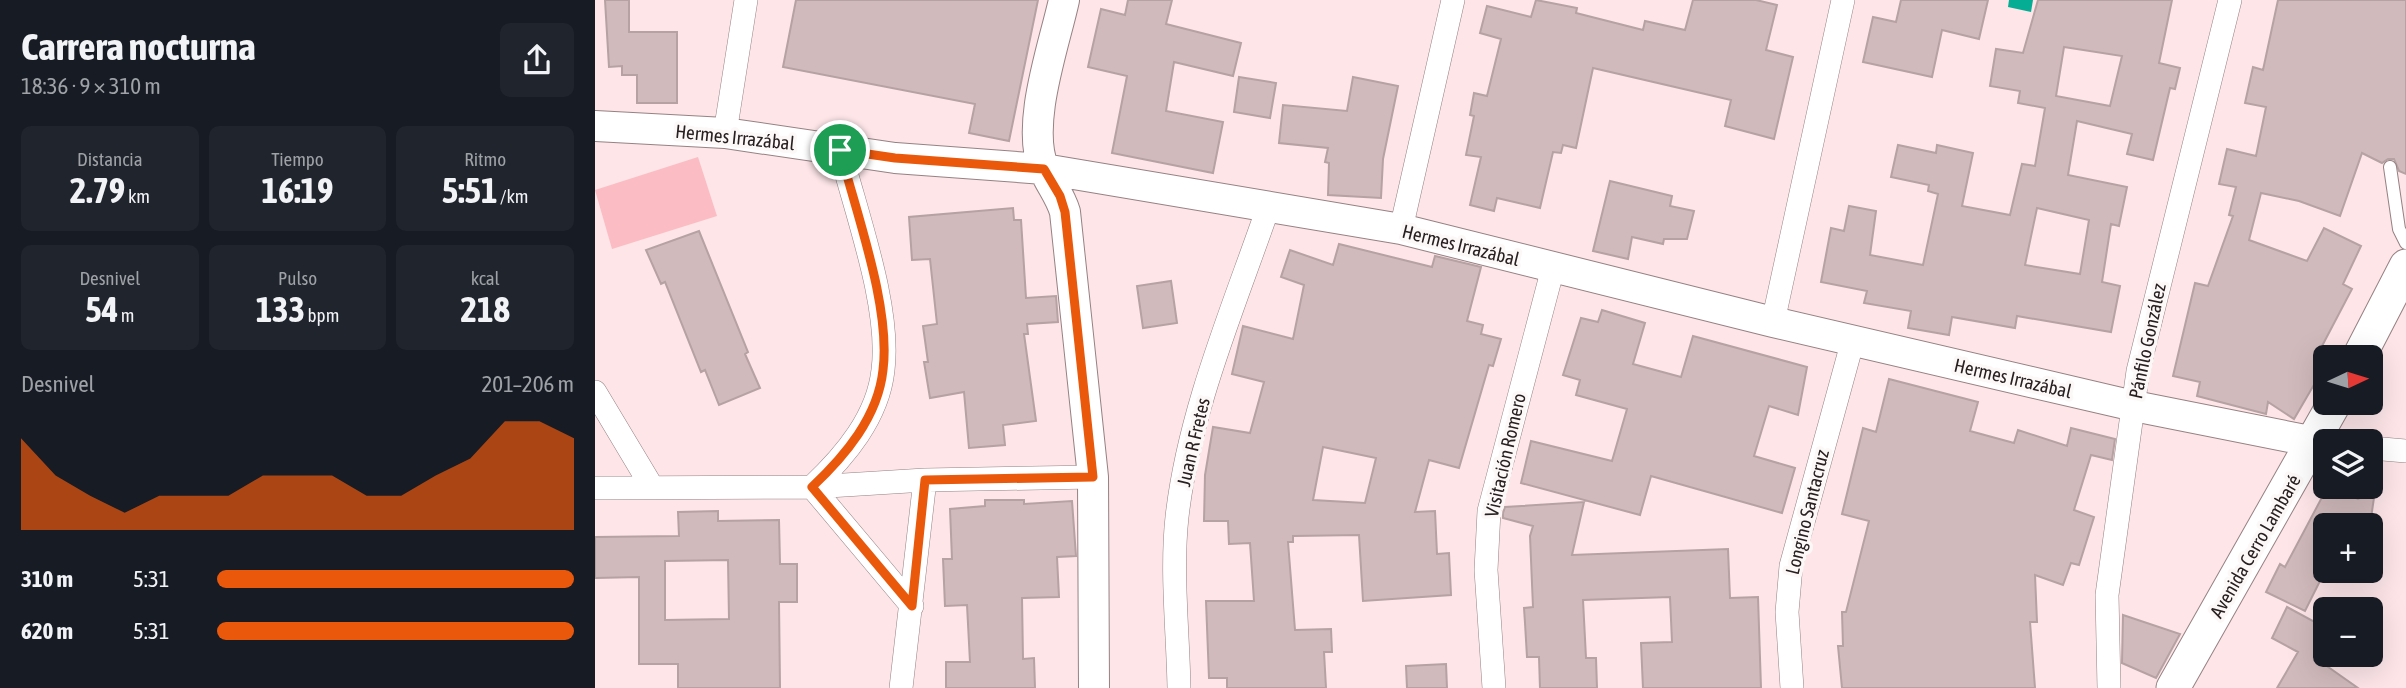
<!DOCTYPE html>
<html lang="es">
<meta charset="utf-8">
<style>
:root{--surface:#171b24;--page:#20242c;--text:#f1f3f6;--muted:#9ea1a6;--accent:#ea580c}
body{margin:0;font-family:"Asap Condensed",sans-serif;background:var(--page);color:var(--text);height:100vh;display:flex;flex-direction:column;font-size:26px;white-space:nowrap}
*{box-sizing:border-box;margin:0}
p{font-size:23px;color:var(--muted)}
.icon{flex:none;width:38px;height:38px;fill:none;stroke:currentColor;stroke-width:2;stroke-linecap:round;stroke-linejoin:round}
.map{position:relative;flex:1;overflow:hidden}
.sheet{display:flex;flex-direction:column;background:var(--surface);width:595px}
.sheet>*{flex:none}
.needle{width:46px;rotate:86deg}
.fabs{position:absolute;left:1718px;top:345px;display:grid;gap:14px}
.fabs a{display:grid;place-items:center;width:70px;height:70px;border-radius:10px;background:var(--surface);box-shadow:0 7px 28px #0002;font-size:35px}
.pin{position:absolute;display:grid;place-items:center;width:60px;height:60px;color:#fff;margin:-30px;border:4px solid #fff;border-radius:50%;box-shadow:0 2px 7px #0007}
.round{display:grid;place-items:center;flex:none;width:74px;height:74px;border-radius:10px;background:var(--page)}
.headline{display:flex;align-items:center;justify-content:space-between;height:119px;padding:0 21px}
h1{font-size:38px;font-weight:700;line-height:52px}
.figures{display:grid;grid-template-columns:repeat(3,1fr);gap:10px;height:119px;padding:7px 21px}
.figures div{display:grid;align-content:center;border-radius:10px;background:var(--page);text-align:center}
.figures b{font-size:35px;font-weight:700}
.figures small{font-size:19px;font-weight:400}
.figures p{font-size:19px}
.chart{height:196px;padding:14px 21px}
.chart p{display:flex;justify-content:space-between}
.chart svg{width:100%;height:126px;margin-top:7px;fill:var(--accent);opacity:.7}
ul{padding:0 21px;list-style:none;font-size:23px}
li{display:grid;grid-template-columns:112px 84px 1fr;align-items:center;height:52px}
li i{height:18px;border-radius:9px;background:var(--accent)}
main{display:flex;flex:1;min-height:0}
.map>svg:first-child{display:block}
</style>
<main>
<section class="sheet">
<div class="headline"><div><h1>Carrera nocturna</h1><p>18:36 · 9 × 310 m</p></div><a class="round"><svg class="icon" aria-label="share" viewBox="0 0 24 24"><path d="M12 15V3M7 8l5-5 5 5M5 13v7h14v-7"/></svg></a></div>
<div class="figures">
<div><p>Distancia</p><b>2.79<small> km</small></b></div>
<div><p>Tiempo</p><b>16:19</b></div>
<div><p>Ritmo</p><b>5:51<small> /km</small></b></div>
</div>
<div class="figures">
<div><p>Desnivel</p><b>54<small> m</small></b></div>
<div><p>Pulso</p><b>133<small> bpm</small></b></div>
<div><p>kcal</p><b>218</b></div>
</div>
<div class="chart"><p><span>Desnivel</span>201–206 m</p>
<svg viewBox="0 0 160 44" preserveAspectRatio="none"><path d="M0 44V12L10 25L20 32L30 38L40 32L50 32L60 32L70 25L80 25L90 25L100 32L110 32L120 25L130 19L140 6L150 6L160 12V44z"/></svg>
</div>
<ul>
<li><b>310 m</b>5:31<i style="width:100%"></i></li>
<li><b>620 m</b>5:31<i style="width:100%"></i></li>
</ul>
</section>
<div class="map">
<svg width="1811" height="688" viewBox="0 0 1811 688">
<rect width="100%" height="100%" fill="#fde5e8"/>
<path fill="#fcbcc3" d="M103,157l19,59 -105,33 -17,-59z"/>
<path fill="#05ad95" d="M1414,0h24l-2,12 -23,-5z"/>
<path fill="#d1babc" stroke="#b6a1a3" stroke-width="2" fill-rule="evenodd" d="M10,0h24v32h48v71h-40v-28h-15v-9l-13,1z
M201,0h242l-29,141 -40,-8 6,-29 -192,-37z
M533,0h44l-6,24 75,19 -8,33 -59,-14 -8,49 57,11 -10,51 -101,-20 15,-77 -39,-9 13,-58 24,6z
M941,0l41,8 -1,5 67,17 2,-9 40,9 8,-30h63l21,5 -11,45 27,7 -19,82 -49,-13 6,-26 -138,-32 -17,80 -13,-3 -2,8 -8,-1 -13,56 -43,-10 -3,13 -24,-6 11,-48 -15,-2 8,-39 -4,-1 4,-22 13,3 14,-57 -21,-6 7,-27 44,11z
M1306,0h87l-9,39 -37,-9 -10,47 -69,-15 10,-45 23,5z
M1443,0h134l-13,63 21,5 -5,21 -5,-1 -17,72 -26,-6 5,-20 -55,-13 -9,54 59,12 -8,39 -8,-2 -9,58 18,4 -9,46 -94,-16 -2,12 -63,-11 -3,18 -41,-7 3,-17 -47,-8 3,-12 -46,-9 10,-54 13,3 5,-25 27,5 -6,44 53,10 15,-71 -10,-3 1,-6 -38,-8 7,-32 38,8 1,-8 36,8 -11,53 48,9 12,-51 13,2 10,-58 -27,-5 2,-12 -30,-5 6,-37 27,4zM1469,47l58,9 -12,50 -54,-10zM1442,208l52,12 -9,54 -55,-9z
M1683,0h128v174l-7,-3 -5,-12h-6l-6,4 -20,-10 -22,63 -41,-15 -38,-8 -12,47 58,21 17,-33 37,18 -18,38 9,5 -31,59 5,3v13l-32,55 -26,-17 -2,12 -69,-18 3,-14 -27,-6 22,-93 13,3 25,-70 -4,-1 7,-28 -17,-3 8,-35 29,7 10,-49 -21,-4 8,-36 10,3z
M644,77l37,6 -6,35 -36,-6z
M758,77l45,9 -15,73 -2,39 -53,-3 1,-32 -4,-1 3,-14 -49,-5 4,-38 64,6z
M1015,181l62,15 -2,10 24,5 -7,28h-23l-1,5 -31,-7 -4,22 -35,-8z
M418,208l1,12h7l5,78 30,-2 2,26 -31,2 1,10h-4l12,87 -33,4 2,20 -36,3 -5,-56 -34,6 -6,-36h4l-5,-36 14,-2 -7,-65 -18,1 -3,-43z
M104,231l49,121 -3,2 15,34 -41,17 -14,-35 -4,2 -36,-90 -4,2 -15,-34z
M744,244l93,23 3,-11 46,11 -14,54 16,4 -2,9 20,5 -8,27 -4,-1 -30,103 -30,-8 -14,52 20,-1 2,43 12,-1 2,42 -88,6 -4,-66 -66,1v6h-5l7,88 36,-1 1,23h-8l2,36h-99v-10h-18l-3,-77h48l-4,-58 -21,1 -1,-23h-24l1,-46 8,-48 37,6 14,-51 -32,-8 11,-48 50,13 11,-54 -23,-8 9,-27 43,15zM728,447l53,11 -11,45 -52,-3z
M576,281l6,42 -34,5 -6,-42z
M1007,310l43,13 -12,41 48,13 12,-41 114,31 -9,48 -29,-9 -15,50 41,12 -13,45 -131,-37 -11,39 -119,-32 10,-42 81,20 15,-52 -51,-14 4,-15 -17,-5 18,-57 17,4z
M1294,379l89,23 -8,29 44,12 4,-13 49,16 4,-18 44,11 -3,21 -21,-5 -17,55 20,7 -15,48 -8,-2 -8,22 -28,-10 2,47h-7l5,66h-193l-4,-42h5l-1,-34h4l23,-91 -27,-7 21,-86 13,4z
M1733,486l30,13 17,-8 -5,34h-44v44l-21,42 -39,-19 14,-28 5,3z
M390,500h39v4l48,-3 4,55 -19,1 2,40 -37,1 1,61 11,-1 1,30h-89v-26h24l-3,-57 -22,1 -2,-47h9l-2,-50 35,-3z
M989,502l-12,53 156,-6 2,49 28,-1 3,91h-118l-2,-45 31,-1 -2,-45 -87,3 3,58h10l1,30h-57l-1,-31h-12l-2,-34 -1,-15 9,-1 -3,-71 3,-10 -30,-8v-5l2,-6z
M123,511v10l61,-1 1,44h17v38h-18l1,86h-102v-24h-39v-87l-44,1v-41l84,-1 -1,-24zM133,560l1,59 -64,1v-59z
M1692,607l39,21v7l-12,22 44,31h-81l21,-36 -26,-14z
M1528,615l57,19 -24,44 -34,-15z
M851,664l1,24h-40l-1,-22z"/>
<g fill="none" stroke-linecap="round" stroke-linejoin="round">
<g stroke="#968183" stroke-width="14">
<path id="service" d="M1795,167l9,62 7,14"/>
</g>
<g stroke="#968183" stroke-width="24">
<path id="minor" d="M130,133l21,-133
M245,150c16,63 51,157 43,220 -5,47 -38,86 -71,117l100,119
M806,229l52,-229
M1178,322l70,-322
M0,392l57,95
M1776,448l35,3
M0,488l217,-1 113,-7 168,-3
M306,688l24,-208
M584,688c-1,-55 -8,-117 -2,-171 12,-107 57,-210 92,-312
M899,688l-8,-118 3,-59 64,-243
M1197,688l-5,-76 4,-46 62,-226
M1514,688l-2,-93 31,-224 92,-371"/>
</g>
<g stroke="#968183" stroke-width="32">
<path id="tertiary" d="M469,0c-10,46 -39,125 -20,169 6,15 16,26 21,43l28,265 1,211
M0,126l130,7 170,25 149,11 357,60 372,93 361,84 181,36"/>
</g>
<g stroke="#968183" stroke-width="35">
<path id="secondary" d="M1764,357l47,-91
M1578,688l162,-286"/>
</g>
<use href="#service" stroke="#fff" stroke-width="12"/>
<use href="#minor" stroke="#fff" stroke-width="23"/>
<use href="#tertiary" stroke="#fff" stroke-width="30"/>
<use href="#secondary" stroke="#fff" stroke-width="33"/>
</g>
<g fill="none" stroke-linecap="round" stroke-linejoin="round">
<g stroke="#fff" stroke-width="14">
<path id="route" d="M245,150l55,8 149,11 16,27 5,16 28,265 -168,3 -13,126 -100,-119c33,-31 66,-70 71,-117 8,-63 -27,-157 -43,-220z"/>
</g>
<use href="#route" stroke="#ea580c" stroke-width="9"/>
</g>
<g text-anchor="middle" dominant-baseline="central" stroke-width="7" stroke-linejoin="round" paint-order="stroke">
<g font-size="19" fill="#282021" stroke="#fdf8f8">
<text transform="translate(140 137) rotate(6)">Hermes Irrazábal</text>
<text transform="translate(866 245) rotate(14)">Hermes Irrazábal</text>
<text transform="translate(1552 341) rotate(-78)">Pánfilo González</text>
<text transform="translate(1418 378) rotate(13)">Hermes Irrazábal</text>
<text transform="translate(598 442) rotate(-77)">Juan R Fretes</text>
<text transform="translate(910 455) rotate(-77)">Visitación Romero</text>
<text transform="translate(1212 512) rotate(-76)">Longino Santacruz</text>
<text transform="translate(1660 546) rotate(-60)">Avenida Cerro Lambaré</text>
</g>
</g>
</svg>
<div class="fabs">
<a><svg class="needle" viewBox="-14 -14 28 28"><path d="M0-13l5 13h-10z" fill="#e53935"/><path d="M0 13l5-13h-10z" fill="#9ea1a6"/></svg></a>
<a><svg class="icon" aria-label="layers" viewBox="0 0 24 24"><path d="M12 4l9 5-9 5-9-5zM3 14l9 5 9-5"/></svg></a>
<a>+</a>
<a>−</a>
</div>
<div class="pin" style="left:245px;top:150px;background:#1e9e55"><svg class="icon" aria-label="arrive" viewBox="0 0 24 24"><path d="M6 21V4h12l-3 4 3 4H6"/></svg></div>
</div>
</main>
